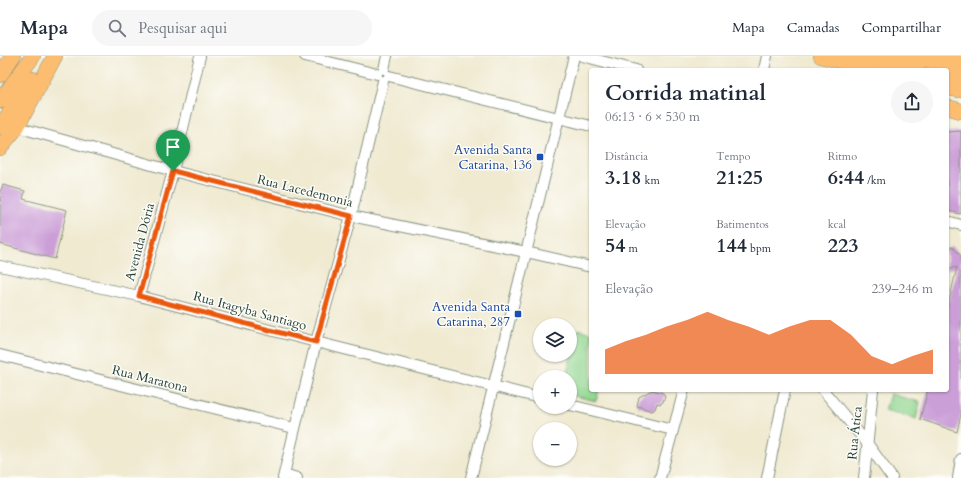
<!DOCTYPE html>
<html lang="pt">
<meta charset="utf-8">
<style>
:root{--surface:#fff;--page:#f6f6f7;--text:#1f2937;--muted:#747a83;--line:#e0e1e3;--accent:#ea580c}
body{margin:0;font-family:Cardo,serif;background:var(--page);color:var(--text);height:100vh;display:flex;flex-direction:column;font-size:15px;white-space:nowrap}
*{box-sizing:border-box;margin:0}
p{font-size:13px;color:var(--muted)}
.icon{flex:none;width:22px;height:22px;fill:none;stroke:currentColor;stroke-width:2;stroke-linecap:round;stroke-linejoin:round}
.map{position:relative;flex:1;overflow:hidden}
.panel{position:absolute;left:589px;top:12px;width:360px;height:324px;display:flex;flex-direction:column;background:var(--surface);border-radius:4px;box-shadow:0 1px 3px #0004}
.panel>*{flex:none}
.controls{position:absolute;left:533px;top:262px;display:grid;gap:8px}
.controls a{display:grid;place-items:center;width:44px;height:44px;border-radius:50%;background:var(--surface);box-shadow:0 1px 3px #0004;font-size:20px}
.pin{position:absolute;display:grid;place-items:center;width:34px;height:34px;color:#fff;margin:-41px -17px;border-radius:50% 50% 50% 0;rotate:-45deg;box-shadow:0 0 4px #0007}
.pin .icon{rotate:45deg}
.round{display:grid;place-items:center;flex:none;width:42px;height:42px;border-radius:21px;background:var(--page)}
.summary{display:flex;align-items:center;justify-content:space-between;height:68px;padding:0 16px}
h1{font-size:22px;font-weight:800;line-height:30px}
.figures{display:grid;grid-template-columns:repeat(3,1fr);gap:6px;height:68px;padding:4px 16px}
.figures div{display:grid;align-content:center}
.figures b{font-size:20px;font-weight:800}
.figures small{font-size:11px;font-weight:400}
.figures p{font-size:11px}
.chart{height:112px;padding:8px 16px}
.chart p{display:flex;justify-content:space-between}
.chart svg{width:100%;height:72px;margin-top:4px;fill:var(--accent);opacity:.7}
header{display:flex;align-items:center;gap:24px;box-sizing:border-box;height:56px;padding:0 20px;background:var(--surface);border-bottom:1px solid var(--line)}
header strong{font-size:19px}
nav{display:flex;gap:22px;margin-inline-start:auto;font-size:14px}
.search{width:280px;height:36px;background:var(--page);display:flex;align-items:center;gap:10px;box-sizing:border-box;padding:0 14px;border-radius:22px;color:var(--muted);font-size:15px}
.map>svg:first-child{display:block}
</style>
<header>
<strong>Mapa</strong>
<div class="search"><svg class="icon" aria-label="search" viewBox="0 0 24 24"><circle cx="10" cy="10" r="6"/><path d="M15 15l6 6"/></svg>Pesquisar aqui</div>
<nav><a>Mapa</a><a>Camadas</a><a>Compartilhar</a></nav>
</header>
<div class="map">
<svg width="961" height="422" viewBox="0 0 961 422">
<rect width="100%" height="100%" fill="#fdfcf7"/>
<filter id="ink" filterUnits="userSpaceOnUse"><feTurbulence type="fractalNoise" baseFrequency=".025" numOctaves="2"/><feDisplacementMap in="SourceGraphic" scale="8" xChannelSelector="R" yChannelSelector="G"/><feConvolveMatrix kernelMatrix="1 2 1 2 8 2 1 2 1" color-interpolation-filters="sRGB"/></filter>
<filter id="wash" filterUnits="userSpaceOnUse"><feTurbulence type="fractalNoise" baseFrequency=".012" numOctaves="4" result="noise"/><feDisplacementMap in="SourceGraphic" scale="16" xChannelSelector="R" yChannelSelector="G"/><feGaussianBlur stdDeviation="0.9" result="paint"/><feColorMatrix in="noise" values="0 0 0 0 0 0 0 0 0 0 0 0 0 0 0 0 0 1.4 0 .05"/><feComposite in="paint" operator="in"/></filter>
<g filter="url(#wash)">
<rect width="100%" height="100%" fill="#f0ead1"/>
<path fill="#8fd58e" stroke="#578961" d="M578,273l13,4v57h8l-3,11 -26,-6v-18h-4z
M890,338l30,8 -4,17 -31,-9z"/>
<g id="blocks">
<path fill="#cb9ed8" d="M961,75v83l-14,-3v-79z
M3,129l22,6 -2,8 44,11 -12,49 -55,-15v-52z
M952,190l9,10v158l-4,18 -37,-13 8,-29h19v-80l10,-43 -10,3v-19z
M652,334l11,3 2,3 -2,6 -3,2 -3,-1 -2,6 -3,2 -15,-5 2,-9z"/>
</g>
</g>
<g filter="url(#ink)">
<use href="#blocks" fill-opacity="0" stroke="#889482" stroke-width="1"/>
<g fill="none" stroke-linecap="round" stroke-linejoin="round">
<g stroke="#889482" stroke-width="12">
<path id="minor" d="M305,0l72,18
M582,0l54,14
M384,13l3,-13
M764,14l3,-14
M389,20l202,50
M17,71l156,44 178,45 175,36 65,15
M947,165l14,4
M0,210l139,30 177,46 224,56
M139,240l34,-125 27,-115
M0,299l294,73
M823,334l44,53 25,35
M570,349l103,25
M284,418l13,4
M283,422l33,-136 35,-126 32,-135
M471,422l103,-422
M660,422l24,-88
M767,422l18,-88
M864,422l9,-88
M958,422l3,-19"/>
</g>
<g stroke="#889482" stroke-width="16">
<path id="highway" d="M821,0l50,13
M858,0l59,14
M873,4l43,-1 45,4
M0,19l13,-19
M947,19l14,3
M947,32l14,2
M0,45l33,-45
M947,51l14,4
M0,71l32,-48
M0,92l17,-21 38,-71"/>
</g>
<use href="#minor" stroke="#fff" stroke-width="10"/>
<use href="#highway" stroke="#fcbd6f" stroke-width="15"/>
</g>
</g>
<g fill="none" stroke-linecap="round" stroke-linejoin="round" filter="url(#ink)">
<g stroke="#fff" stroke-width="8">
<path id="route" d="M173,115l178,45 -35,126 -177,-46z"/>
</g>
<use href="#route" stroke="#ea580c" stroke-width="5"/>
</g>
<g fill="#1a4fb4" stroke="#fdfcf7" stroke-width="1.5">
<rect x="536" y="97" width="8" height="8" rx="2"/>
<rect x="514" y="254" width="8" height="8" rx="2"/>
</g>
<g text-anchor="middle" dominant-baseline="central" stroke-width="3" stroke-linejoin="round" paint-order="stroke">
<g font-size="13" fill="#164399" stroke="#fdfcf7" text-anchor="end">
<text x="532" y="94">Avenida Santa<tspan x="532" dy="15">Catarina, 136</tspan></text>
<text x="510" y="251">Avenida Santa<tspan x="510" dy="15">Catarina, 287</tspan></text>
</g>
<g font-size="13" fill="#1f3d34" stroke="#fdfcf7">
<text transform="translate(305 135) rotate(14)">Rua Lacedemonia</text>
<text transform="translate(140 186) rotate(-75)">Avenida Dória</text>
<text transform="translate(250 255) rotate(15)">Rua Itagyba Santiago</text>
<text transform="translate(150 323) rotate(14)">Rua Maratona</text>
<text transform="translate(855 377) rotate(-84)">Rua Ática</text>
</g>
</g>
</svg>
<div class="controls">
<a><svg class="icon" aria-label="layers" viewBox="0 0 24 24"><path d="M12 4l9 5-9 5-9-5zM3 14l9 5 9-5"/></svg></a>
<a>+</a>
<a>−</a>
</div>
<div class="pin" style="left:173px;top:115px;background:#1e9e55"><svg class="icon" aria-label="arrive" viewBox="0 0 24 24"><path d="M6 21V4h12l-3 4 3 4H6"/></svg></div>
<section class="panel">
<div class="summary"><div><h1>Corrida matinal</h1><p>06:13 · 6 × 530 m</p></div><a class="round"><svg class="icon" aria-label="share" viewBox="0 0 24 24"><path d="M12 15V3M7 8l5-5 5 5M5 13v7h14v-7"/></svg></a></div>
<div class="figures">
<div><p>Distância</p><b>3.18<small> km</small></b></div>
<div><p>Tempo</p><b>21:25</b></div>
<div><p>Ritmo</p><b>6:44<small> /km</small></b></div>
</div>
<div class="figures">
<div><p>Elevação</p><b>54<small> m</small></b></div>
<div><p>Batimentos</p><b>144<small> bpm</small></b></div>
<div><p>kcal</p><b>223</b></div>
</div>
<div class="chart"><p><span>Elevação</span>239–246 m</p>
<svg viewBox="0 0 160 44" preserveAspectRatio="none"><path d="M0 44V29L10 24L20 20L30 15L40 11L50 6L60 11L70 15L80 20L90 15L100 11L110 11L120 20L130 33L140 38L150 33L160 29V44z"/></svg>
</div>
</section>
</div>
